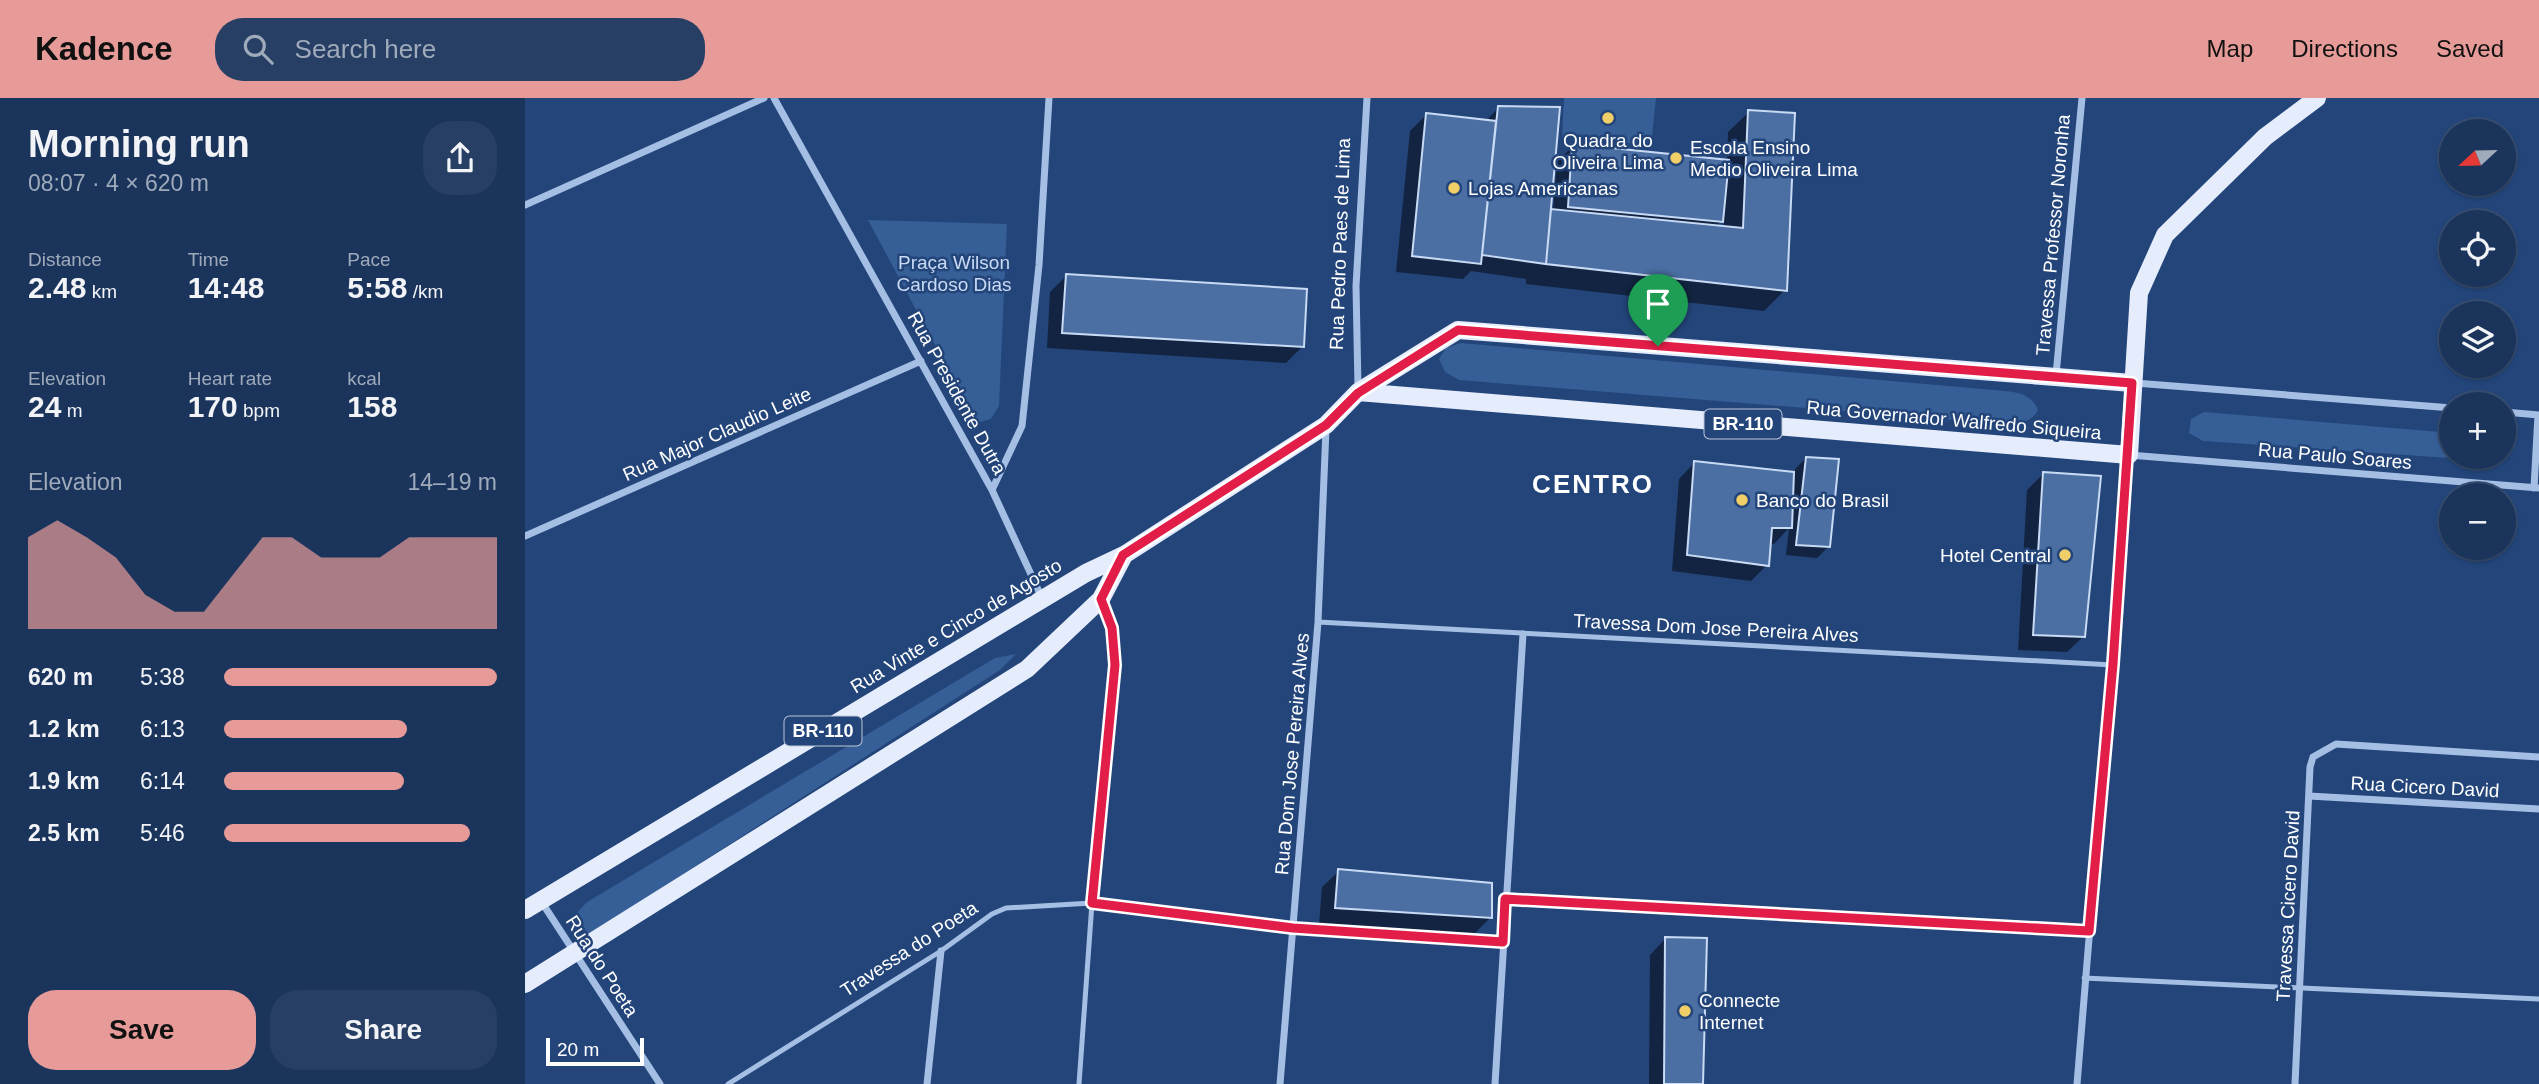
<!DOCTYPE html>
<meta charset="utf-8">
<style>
:root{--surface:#1a345c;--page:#273f65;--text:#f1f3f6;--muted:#9faabb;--line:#384f72;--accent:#e69b98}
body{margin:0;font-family:Arial,sans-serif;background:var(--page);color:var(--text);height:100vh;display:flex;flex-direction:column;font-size:26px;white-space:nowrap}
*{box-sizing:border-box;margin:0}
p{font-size:23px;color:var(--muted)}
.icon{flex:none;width:38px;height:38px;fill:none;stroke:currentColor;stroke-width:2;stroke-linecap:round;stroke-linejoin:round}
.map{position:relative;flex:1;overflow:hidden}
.drawer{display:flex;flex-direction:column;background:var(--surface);width:525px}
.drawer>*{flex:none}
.needle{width:46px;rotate:248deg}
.fabs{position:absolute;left:1914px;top:21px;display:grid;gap:14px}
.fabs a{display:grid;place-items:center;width:77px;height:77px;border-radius:50%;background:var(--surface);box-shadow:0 2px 5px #0004,0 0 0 2px var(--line);font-size:35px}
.scale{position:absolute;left:21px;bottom:18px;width:98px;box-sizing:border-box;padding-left:7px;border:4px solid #fff;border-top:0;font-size:19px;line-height:24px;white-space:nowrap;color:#fff;-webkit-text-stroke:5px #23457a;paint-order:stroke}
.pin{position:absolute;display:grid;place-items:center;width:60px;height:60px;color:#fff;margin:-72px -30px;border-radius:50% 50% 50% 0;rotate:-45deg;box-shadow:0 0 7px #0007}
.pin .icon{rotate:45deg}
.round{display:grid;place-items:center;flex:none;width:74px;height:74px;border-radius:28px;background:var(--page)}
.summary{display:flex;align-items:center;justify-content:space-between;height:119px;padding:0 28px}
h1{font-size:38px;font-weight:600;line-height:52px}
.stats{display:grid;grid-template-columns:repeat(3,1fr);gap:10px;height:119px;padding:7px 28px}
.stats div{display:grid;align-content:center}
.stats b{font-size:30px;font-weight:600}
.stats small{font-size:19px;font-weight:400}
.stats p{font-size:19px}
.chart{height:196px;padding:14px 28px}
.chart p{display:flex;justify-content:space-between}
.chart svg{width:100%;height:126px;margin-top:7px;fill:var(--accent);opacity:.7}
.cta{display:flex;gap:14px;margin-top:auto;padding:14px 28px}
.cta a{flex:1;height:80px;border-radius:28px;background:var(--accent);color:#111;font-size:28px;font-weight:600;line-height:80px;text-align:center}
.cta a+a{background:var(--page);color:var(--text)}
ul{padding:0 28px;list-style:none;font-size:23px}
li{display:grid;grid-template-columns:112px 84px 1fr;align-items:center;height:52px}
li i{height:18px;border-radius:9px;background:var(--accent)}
header{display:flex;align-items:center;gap:42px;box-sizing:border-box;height:98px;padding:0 35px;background:var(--accent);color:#111}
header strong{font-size:33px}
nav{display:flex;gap:38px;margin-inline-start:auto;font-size:24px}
.search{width:490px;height:63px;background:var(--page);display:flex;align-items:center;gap:18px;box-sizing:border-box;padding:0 24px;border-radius:28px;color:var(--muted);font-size:26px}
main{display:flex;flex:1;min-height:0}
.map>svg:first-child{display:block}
</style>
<header>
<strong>Kadence</strong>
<div class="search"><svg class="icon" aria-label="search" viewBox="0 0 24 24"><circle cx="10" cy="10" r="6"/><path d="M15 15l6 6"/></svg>Search here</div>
<nav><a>Map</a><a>Directions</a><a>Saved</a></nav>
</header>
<main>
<section class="drawer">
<div class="summary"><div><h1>Morning run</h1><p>08:07 · 4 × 620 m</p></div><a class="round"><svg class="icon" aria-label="share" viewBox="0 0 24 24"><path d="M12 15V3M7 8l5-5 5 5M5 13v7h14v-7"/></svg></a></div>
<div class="stats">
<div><p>Distance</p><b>2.48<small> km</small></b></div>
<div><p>Time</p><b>14:48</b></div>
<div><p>Pace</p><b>5:58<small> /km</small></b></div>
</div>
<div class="stats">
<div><p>Elevation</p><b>24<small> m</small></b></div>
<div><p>Heart rate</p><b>170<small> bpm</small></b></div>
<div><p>kcal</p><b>158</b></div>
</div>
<div class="chart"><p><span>Elevation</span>14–19 m</p>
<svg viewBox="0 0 160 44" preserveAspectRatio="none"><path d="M0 44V12L10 6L20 12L30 19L40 32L50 38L60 38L70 25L80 12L90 12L100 19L110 19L120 19L130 12L140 12L150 12L160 12V44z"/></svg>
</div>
<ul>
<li><b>620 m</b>5:38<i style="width:100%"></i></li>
<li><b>1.2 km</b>6:13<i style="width:67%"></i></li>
<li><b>1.9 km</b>6:14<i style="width:66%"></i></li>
<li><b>2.5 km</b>5:46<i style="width:90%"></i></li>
</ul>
<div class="cta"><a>Save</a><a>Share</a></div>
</section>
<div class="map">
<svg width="2014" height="986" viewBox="0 0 2014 986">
<rect width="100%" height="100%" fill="#23457a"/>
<path fill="#365e97" d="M1039,0h92l-5,47 -89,-8z
M343,122l139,4 -8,182 -8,13 -11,3 -6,-4z
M936,245l544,48c15,2 26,3 33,19 -6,13 -21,14 -34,14l-545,-44 -14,-8 -6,-13 7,-11z
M1679,314l248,21v24h49l-8,4 -290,-20 -14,-8 2,-14z
M491,556l-16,16 -396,255 -16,8 -14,-3v-14l13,-14 408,-244z"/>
<path fill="#0007" fill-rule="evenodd" d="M974,9l49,107 5,-3 4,-49 16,-16 154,15 1,-29 21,-20 36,178 -21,21 -238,-27v-5l-55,-8 -8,8 -67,-7 14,-141 16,-16 59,7zM1199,120v10l-9,-1z
M541,178l236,71 -16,16 -239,-15 3,-56z
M1281,360l22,89 -11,11 -31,-3 3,-27 -15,16h-5l-2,21 -16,16 -79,-10 7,-92 16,-17 100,12v-5z
M1518,376l41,162 -17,16 -49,-2 9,-160z
M814,773l151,47 -16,16 -155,-10 3,-37z
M1141,840l35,146h-52l1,-129z"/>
<path fill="#4b6fa3" stroke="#c8daf4" stroke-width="2" d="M973,8l62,1 -14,157 -64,-9z
M1223,12l47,3 -8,178 -241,-27 5,-55 192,19z
M901,15l70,8 -15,143 -69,-8z
M1047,46l157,16 -6,62 -155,-15z
M541,176l241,15 -3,58 -242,-14z
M1281,359l33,2 -9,88 -34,-2z
M1169,363l100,11 -2,56h-20l-3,38 -82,-11z
M1518,374l58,4 -16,161 -52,-2z
M813,771l154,14v35l-157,-10z
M1140,839l42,1 -4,146h-39z"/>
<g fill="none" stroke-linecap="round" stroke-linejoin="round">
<path stroke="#a5bfe4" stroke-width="5" d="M793,524l795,43
M1559,880l455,21
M203,986l213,-133 51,-37 14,-6 86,-5 201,25 210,14
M554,986l13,-181 23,-238 -3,-37 -9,-24"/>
<path stroke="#a5bfe4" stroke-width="7" d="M249,0l218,392 50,108
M0,107l239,-107
M1531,277l26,-277
M1610,285l317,25
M833,290l-2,-102 11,-188
M1979,314l35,3
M2009,390l4,-73
M467,392l30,-64 17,-161 10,-167
M0,438l396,-175
M1784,698l230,13
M980,801l584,32
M16,803l119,183
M402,986l14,-133
M755,986l38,-462 8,-193
M970,986l28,-450
M1552,986l52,-629 410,33
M1770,986l15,-317 3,-10 23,-13 203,13"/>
<path stroke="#e5edfc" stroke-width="18" d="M833,294l771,63 10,-162 26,-58 100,-98 52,-39
M0,812l561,-337 38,-18 202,-130 32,-33 100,-62 674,53
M0,886l502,-315 74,-70 23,-44"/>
</g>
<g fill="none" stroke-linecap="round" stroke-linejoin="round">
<g stroke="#fff" stroke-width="14">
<path id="route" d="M933,232l674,53 -19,281 -24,267 -584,-32 -2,43 -210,-14 -201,-25 23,-238 -3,-37 -11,-29 22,-44 203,-130 32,-32z"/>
</g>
<use href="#route" stroke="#e11d48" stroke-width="9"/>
</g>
<g fill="#f0cf68" stroke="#23457a" stroke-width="2.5">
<circle cx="1083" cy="20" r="7"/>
<circle cx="1151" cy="60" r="7"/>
<circle cx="929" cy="90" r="7"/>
<circle cx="1217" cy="402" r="7"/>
<circle cx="1540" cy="457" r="7"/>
<circle cx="1160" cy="913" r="7"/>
</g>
<g text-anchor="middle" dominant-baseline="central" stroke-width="5" stroke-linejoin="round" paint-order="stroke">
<g fill="#23457a" stroke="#bdc7d7" stroke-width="2">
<rect x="1179.5" y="311.5" width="77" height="29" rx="5"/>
<rect x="259.5" y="618.5" width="77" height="29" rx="5"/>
</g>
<g font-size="18" font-weight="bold" fill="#fff">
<text x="1218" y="326">BR-110</text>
<text x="298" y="633">BR-110</text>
</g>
<g font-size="19" fill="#fff" stroke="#23457a" text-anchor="start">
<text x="1083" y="42" text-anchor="middle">Quadra do<tspan x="1083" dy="22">Oliveira Lima</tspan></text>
<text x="1165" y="49">Escola Ensino<tspan x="1165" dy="22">Medio Oliveira Lima</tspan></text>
<text x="943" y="90">Lojas Americanas</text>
<text x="1231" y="402">Banco do Brasil</text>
<text x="1526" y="457" text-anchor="end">Hotel Central</text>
<text x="1174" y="902">Connecte<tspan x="1174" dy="22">Internet</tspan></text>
</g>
<g font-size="19" fill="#fff" stroke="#23457a">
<text transform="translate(1528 137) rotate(-85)">Travessa Professor Noronha</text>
<text transform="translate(815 146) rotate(-88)">Rua Pedro Paes de Lima</text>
<text transform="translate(432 295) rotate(61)">Rua Presidente Dutra</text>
<text transform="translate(1429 322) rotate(5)">Rua Governador Walfredo Siqueira</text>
<text transform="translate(192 336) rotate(-24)">Rua Major Claudio Leite</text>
<text transform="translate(1810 358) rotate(5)">Rua Paulo Soares</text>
<text transform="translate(431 528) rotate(-31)">Rua Vinte e Cinco de Agosto</text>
<text transform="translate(1191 530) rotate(3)">Travessa Dom Jose Pereira Alves</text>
<text transform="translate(767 656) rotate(-85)">Rua Dom Jose Pereira Alves</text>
<text transform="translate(1900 689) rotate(3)">Rua Cicero David</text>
<text transform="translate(1763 808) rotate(-87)">Travessa Cicero David</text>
<text transform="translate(384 851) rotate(-33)">Travessa do Poeta</text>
<text transform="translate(77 868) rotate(57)">Rua do Poeta</text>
</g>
<g font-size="19" fill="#c8daf4" stroke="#23457a">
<text x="429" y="164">Praça Wilson<tspan x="429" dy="22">Cardoso Dias</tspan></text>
</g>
<g font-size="26" font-weight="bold" letter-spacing="2" fill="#fff" stroke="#23457a">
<text x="1068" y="386">CENTRO</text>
</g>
</g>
</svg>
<div class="fabs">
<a><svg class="needle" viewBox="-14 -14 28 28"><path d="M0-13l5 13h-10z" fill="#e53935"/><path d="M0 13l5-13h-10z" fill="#9faabb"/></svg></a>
<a><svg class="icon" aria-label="locate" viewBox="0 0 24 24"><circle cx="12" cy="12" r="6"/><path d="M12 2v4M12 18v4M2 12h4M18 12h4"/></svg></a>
<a><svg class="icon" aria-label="layers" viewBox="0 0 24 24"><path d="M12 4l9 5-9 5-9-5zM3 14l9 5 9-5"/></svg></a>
<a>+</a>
<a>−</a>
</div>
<div class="scale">20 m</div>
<div class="pin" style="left:1133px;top:248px;background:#1e9e55"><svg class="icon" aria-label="arrive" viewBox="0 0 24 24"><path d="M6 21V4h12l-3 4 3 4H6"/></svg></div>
</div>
</main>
